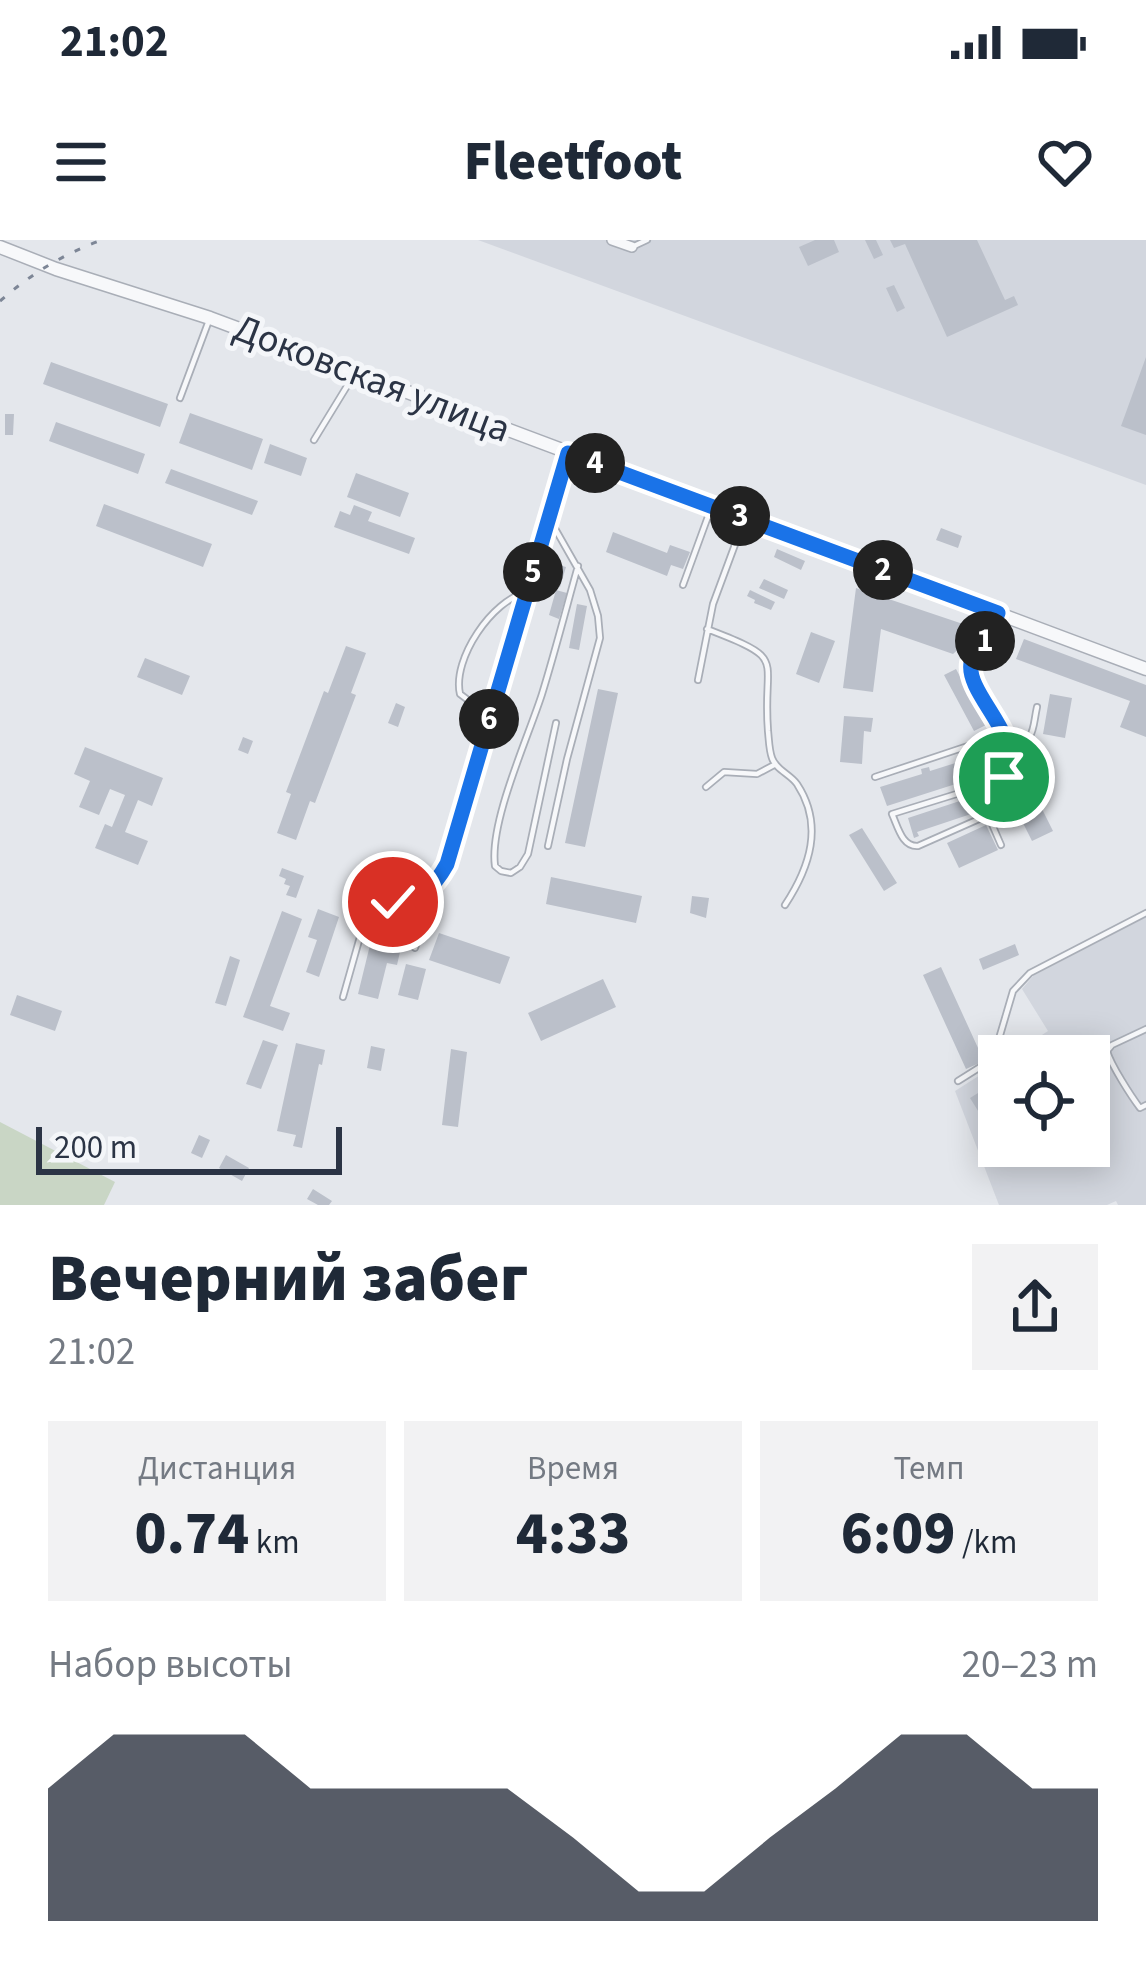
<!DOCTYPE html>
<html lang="ru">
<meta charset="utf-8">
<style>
:root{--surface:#fff;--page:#f2f2f3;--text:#1f2937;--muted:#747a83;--accent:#111827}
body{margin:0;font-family:"Source Sans 3",sans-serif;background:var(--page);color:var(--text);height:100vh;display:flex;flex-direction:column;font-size:45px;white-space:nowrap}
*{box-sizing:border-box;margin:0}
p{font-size:39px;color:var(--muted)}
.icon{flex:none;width:66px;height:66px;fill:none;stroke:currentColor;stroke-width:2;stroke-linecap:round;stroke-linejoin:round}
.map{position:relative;height:965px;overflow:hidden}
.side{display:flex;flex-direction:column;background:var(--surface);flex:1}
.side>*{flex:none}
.fabs{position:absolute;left:978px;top:795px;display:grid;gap:24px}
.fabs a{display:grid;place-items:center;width:132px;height:132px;border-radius:0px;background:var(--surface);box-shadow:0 6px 30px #0003;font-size:60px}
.scale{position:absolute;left:36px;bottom:30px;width:306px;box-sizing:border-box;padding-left:12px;border:6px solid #2b3445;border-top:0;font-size:33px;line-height:42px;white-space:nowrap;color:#2b3445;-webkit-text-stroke:9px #f4f6f9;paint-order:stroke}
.pin{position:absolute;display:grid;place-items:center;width:102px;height:102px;color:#fff;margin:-51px;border:6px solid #fff;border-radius:50%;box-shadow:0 3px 12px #0007}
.km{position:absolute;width:60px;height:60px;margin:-30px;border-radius:50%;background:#222;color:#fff;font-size:33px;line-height:60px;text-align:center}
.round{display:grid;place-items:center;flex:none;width:126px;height:126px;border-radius:0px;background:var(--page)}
.overview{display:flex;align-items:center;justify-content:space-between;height:204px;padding:0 48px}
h1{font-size:66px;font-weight:800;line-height:90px}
.stats{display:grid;grid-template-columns:repeat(3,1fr);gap:18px;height:204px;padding:12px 48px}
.stats div{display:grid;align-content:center;border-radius:0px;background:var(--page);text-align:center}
.stats b{font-size:60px;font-weight:800}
.stats small{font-size:33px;font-weight:400}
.stats p{font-size:33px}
.chart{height:336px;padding:24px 48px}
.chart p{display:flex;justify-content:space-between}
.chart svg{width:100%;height:216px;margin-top:12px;fill:var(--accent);opacity:.7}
.status{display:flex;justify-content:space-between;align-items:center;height:84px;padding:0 60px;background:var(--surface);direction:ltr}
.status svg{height:33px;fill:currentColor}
header{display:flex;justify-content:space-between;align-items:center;height:156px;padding:0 48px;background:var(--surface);font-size:54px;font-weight:800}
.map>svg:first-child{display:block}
</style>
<div class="status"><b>21:02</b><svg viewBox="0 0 49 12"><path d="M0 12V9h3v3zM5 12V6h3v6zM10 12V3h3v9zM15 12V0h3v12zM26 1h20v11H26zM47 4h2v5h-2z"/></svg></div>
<header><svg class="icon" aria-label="menu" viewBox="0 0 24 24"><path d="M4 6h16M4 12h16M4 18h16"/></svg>Fleetfoot<svg class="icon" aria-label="heart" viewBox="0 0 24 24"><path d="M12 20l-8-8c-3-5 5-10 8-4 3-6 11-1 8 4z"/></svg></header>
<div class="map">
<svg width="1146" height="965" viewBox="0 0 1146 965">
<rect width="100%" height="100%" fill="#e4e7ec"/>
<path fill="#d2d6de" d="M478,0h668v245z
M1146,677v288h-28l-2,-4 -9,4h-108l-44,-114 44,-28v83h90v-90h-79l38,-25 -26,-42 12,-14z"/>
<path fill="#c9d6c5" d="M0,882l115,60 -11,23h-104z"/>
<path fill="#bbc0ca" d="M815,0h19l5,12 -31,14 -9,-19z
M865,0h11l7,15 -9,4z
M890,0h87l28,60 9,-4 4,9 -71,32 -42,-93 -11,4z
M894,45l11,23 -8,4 -11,-24z
M1146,117v78l-25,-9z
M51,122l117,42 -8,23 -117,-43z
M190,173l73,26 -11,31 -73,-27z
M5,174h9l-1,21h-8z
M56,182l89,32 -7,20 -89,-33z
M270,204l37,14 -6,18 -37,-13z
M171,229l87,32 -6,14 -87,-32z
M356,233l53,20 -9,24 -53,-20z
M104,264l108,40 -9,23 -107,-41z
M354,265l18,7 -4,9 47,17 -6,16 -75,-27 6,-16 10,4z
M941,288l21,8 -4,12 -22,-8z
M613,292l54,21 3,-8 20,7 -7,17 -12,-4 -4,11 -61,-24z
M777,309l28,12 -4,9 -27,-13z
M555,324l11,3 -6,20 -13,-4z
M764,339l24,11 -4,9 -25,-11z
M856,348l107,36 2,11 -3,11 -9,8 -72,-25 -8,63 -30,-4z
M556,350l11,3 -8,26 -10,-4z
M750,350l25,12 -4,8 -17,-7 1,-3 -8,-4z
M577,364l10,2 -8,44 -10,-2z
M811,392l24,9 -16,42 -23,-9z
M1024,399l122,46v52l-26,-10 10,-26 -114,-42z
M346,406l20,7 -15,40 5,2 -41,108 -5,-2 -14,39 -19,-7 14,-39 -5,-2 38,-101 4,2z
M145,418l45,18 -8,19 -45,-18z
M956,429l30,56 -12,6 -30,-56z
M598,449l20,4 -33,154 -20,-4z
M1050,454l22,4 -7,40 -22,-4z
M396,463l9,4 -7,20 -10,-4z
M844,476l29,2 -2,14 -7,-1 -2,33 -22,-2z
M243,497l10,4 -5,13 -10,-4z
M85,507l78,31 -11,28 -14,-6 -13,32 23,9 -10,24 -43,-17 10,-24 7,3 13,-32 -15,-6 -11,26 -20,-8 11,-26 -16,-7z
M984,514l6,19 -103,33 -7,-19 42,-13 -1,-5 8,-2 1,4z
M1032,549l21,42 -21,10 -21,-42z
M972,557l5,15 -60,20 2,4 -5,2 -6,-20z
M986,585l12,25 -39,18 -12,-25z
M862,588l35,55 -13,8 -35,-56z
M282,628l22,8 -8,22 -10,-3 4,-9 -6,-2 2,-5 -7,-3z
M551,637l91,19 -6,27 -90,-19z
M692,656l17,2 -3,20 -16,-5z
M318,669l21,8 -20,60 -13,-5 11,-32 -9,-3z
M282,671l20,8 -32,87 20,7 -7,18 -40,-14z
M439,693l71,24 -10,27 -71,-24z
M1015,704l4,11 -36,15 -4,-11z
M370,705l30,7 -3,13 -10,-2 -9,36 -20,-5z
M230,716l10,4 -14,46 -11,-3z
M406,724l20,5 -8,31 -20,-5z
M941,727l43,94 -18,8 -43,-94z
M603,739l13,28 -75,34 -13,-28z
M17,755l45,16 -7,20 -45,-16z
M263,800l15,5 -17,44 -15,-5z
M296,803l29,7 -3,15 -3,-1 -17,84 -9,-2 3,-11 -19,-4z
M371,806l14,3 -4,22 -14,-3z
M451,809l16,3 -9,75 -16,-2z
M1089,827l20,51 -18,7 -2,-4z
M999,840v22l-19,12 -10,-16z
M199,895l11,5 -8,18 -11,-5z
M226,915l23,13 -7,13 -23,-13z
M313,949l19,12 -3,4h-11l-11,-6z"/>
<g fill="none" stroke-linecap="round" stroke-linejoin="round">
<g stroke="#a9aeb7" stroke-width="8">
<path id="service" d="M632,7l15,-7
M180,158l28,-75
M314,200l41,-67
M683,345l27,-74
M707,389c83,32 55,26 61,102 1,9 1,19 4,27 4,12 18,16 25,26 27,41 13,83 -12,121
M698,440l15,-76 30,-81
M493,466l-25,-6 -8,-6c-8,-35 32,-94 67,-102
M556,483l-28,131 -8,13 -9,6 -10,-2 -6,-5c-6,-44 33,-128 47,-172 13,-42 24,-85 36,-128
M1010,508c26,-7 22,-18 27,-41
M875,537l129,-43
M982,546l6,29 13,30
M706,547l18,-15 33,2 17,-9
M988,575l-70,31c-16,1 -20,-19 -26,-32l100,-31 12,-6 7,-8c5,-39 -46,-79 -39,-108 3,-12 12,-15 17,-24 4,-6 5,-13 7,-19
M548,606l19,-87 33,-121 -2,-22 -8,-26 -41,-72
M351,660c23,7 59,5 79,-11 8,-6 12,-17 17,-25l121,-411
M415,708l22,-63
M343,757l26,-92
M1146,789l-34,16 -5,6c4,14 24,45 33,57l6,-3
M958,841l35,-22 20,-68 17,-18 116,-60"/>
</g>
<g stroke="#a9aeb7" stroke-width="12">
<path id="minor" d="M612,0l20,7"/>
</g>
<g stroke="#a9aeb7" stroke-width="15">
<path id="tertiary" d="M0,7l56,22 154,49 936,351"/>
</g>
<use href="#service" stroke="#f7f8fa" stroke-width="4.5"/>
<use href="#minor" stroke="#f7f8fa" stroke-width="9"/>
<use href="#tertiary" stroke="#f7f8fa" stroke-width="12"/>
<path stroke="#7d8696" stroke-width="3" stroke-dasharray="6 12" stroke-linecap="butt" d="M0,61c31,-27 63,-47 102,-61"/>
</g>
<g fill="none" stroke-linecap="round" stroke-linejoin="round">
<g stroke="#fff" stroke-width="24">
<path id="route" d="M393,662c30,-7 39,-11 54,-38l121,-411 430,160c-3,9 -6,19 -11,26 -6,8 -14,14 -16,24 -5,29 45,67 40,106l-7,8"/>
</g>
<use href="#route" stroke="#1a73e8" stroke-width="15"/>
</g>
<g text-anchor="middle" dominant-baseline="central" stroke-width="10" stroke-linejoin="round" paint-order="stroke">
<g font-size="39" fill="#2b3445" stroke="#f4f6f9">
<text transform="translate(372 139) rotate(21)">Доковская улица</text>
</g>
</g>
</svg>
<div class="fabs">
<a><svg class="icon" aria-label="locate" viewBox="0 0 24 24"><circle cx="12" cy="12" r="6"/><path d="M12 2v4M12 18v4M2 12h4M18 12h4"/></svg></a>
</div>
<div class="scale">200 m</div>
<div class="pin" style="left:1004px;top:537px;background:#1e9e55"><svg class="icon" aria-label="arrive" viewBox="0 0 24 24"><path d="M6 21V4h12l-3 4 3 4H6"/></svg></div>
<div class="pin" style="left:393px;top:662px;background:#d93025"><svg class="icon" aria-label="check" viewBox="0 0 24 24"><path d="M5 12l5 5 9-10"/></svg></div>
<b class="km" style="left:985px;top:401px">1</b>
<b class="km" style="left:883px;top:330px">2</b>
<b class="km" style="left:740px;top:276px">3</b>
<b class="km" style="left:595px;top:223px">4</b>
<b class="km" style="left:533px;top:332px">5</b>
<b class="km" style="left:489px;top:479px">6</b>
</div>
<section class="side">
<div class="overview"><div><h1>Вечерний забег</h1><p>21:02</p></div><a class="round"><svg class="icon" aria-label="share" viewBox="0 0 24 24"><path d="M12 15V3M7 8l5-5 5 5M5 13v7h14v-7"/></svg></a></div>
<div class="stats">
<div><p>Дистанция</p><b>0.74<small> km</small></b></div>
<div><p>Время</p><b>4:33</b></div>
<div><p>Темп</p><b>6:09<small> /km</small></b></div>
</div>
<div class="chart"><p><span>Набор высоты</span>20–23 m</p>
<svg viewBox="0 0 160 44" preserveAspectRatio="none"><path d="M0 44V17L10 6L20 6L30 6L40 17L50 17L60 17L70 17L80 27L90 38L100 38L110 27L120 17L130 6L140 6L150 17L160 17V44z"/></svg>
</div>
</section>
